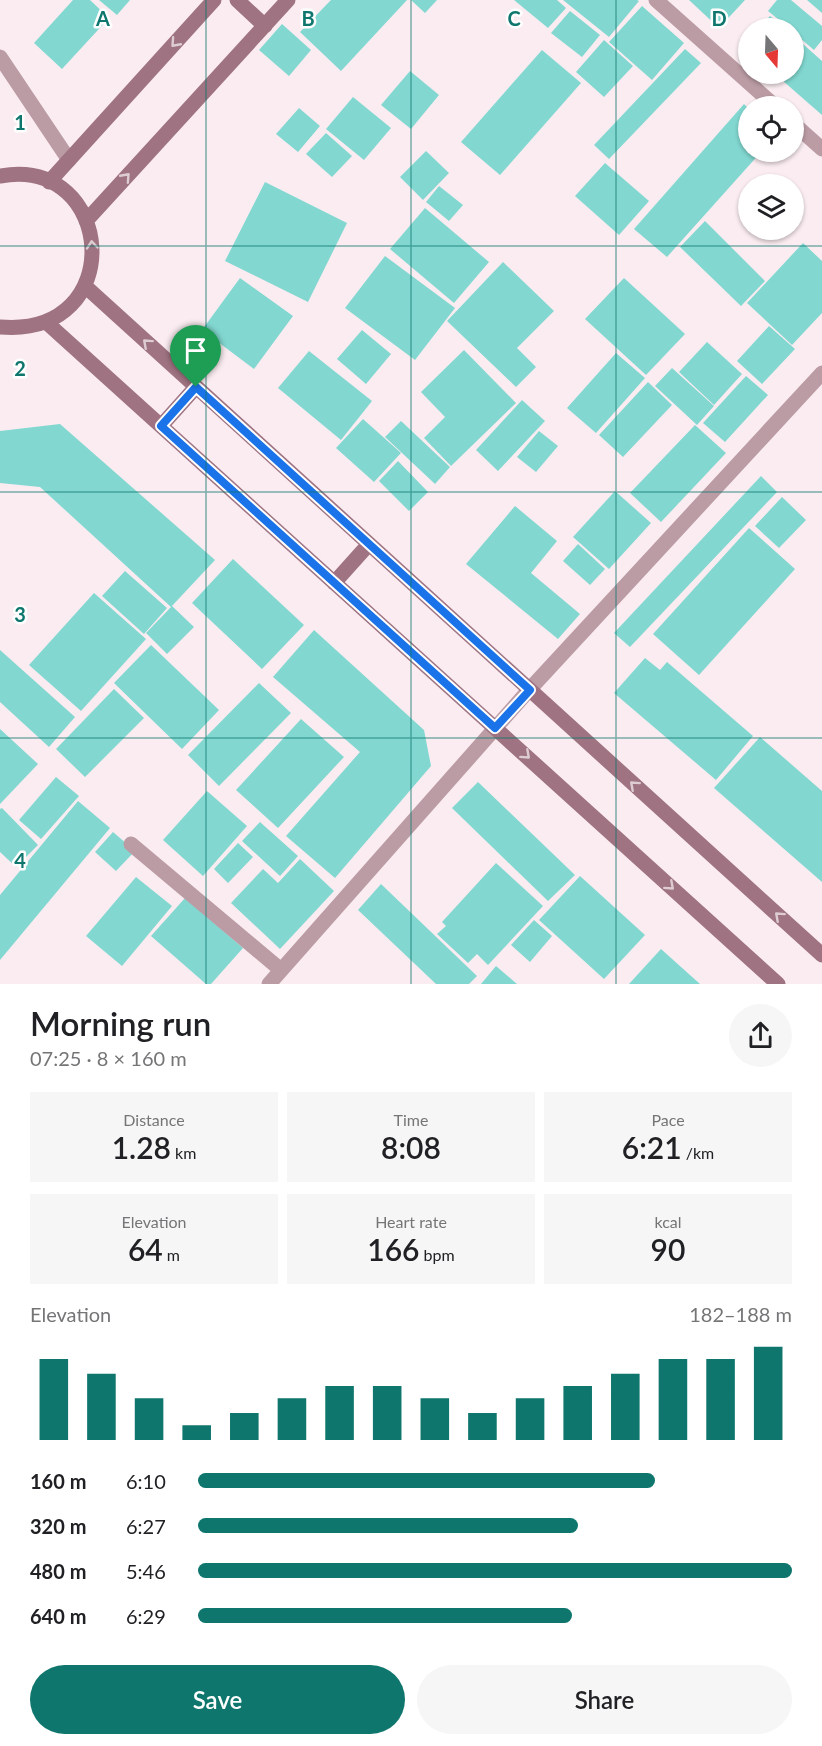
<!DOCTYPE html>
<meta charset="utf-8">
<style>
:root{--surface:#fff;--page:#f6f6f6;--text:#202124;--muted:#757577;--accent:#0f766e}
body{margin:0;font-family:Lato,sans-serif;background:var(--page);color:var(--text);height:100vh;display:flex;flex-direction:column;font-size:22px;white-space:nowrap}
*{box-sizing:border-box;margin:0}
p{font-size:20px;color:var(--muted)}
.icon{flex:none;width:33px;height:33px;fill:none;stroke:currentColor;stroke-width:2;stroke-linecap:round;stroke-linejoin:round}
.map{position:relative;height:984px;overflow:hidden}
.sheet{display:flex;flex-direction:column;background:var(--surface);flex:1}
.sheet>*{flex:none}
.needle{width:39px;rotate:161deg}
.fabs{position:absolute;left:738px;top:18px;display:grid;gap:12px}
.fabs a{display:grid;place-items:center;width:66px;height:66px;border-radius:50%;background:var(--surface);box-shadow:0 2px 4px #0004;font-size:30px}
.pin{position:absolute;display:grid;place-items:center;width:51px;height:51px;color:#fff;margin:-62px -26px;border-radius:50% 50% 50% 0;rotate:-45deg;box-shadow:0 0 6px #0007}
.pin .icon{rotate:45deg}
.round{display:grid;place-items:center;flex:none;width:63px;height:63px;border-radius:32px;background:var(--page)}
.summary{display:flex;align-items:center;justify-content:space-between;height:102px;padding:0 30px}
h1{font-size:33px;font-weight:600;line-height:45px}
.metrics{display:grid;grid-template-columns:repeat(3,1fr);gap:9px;height:102px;padding:6px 30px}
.metrics div{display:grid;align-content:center;border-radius:0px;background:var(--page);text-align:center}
.metrics b{font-size:30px;font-weight:600}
.metrics small{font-size:16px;font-weight:400}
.metrics p{font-size:16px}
.chart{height:168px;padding:12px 30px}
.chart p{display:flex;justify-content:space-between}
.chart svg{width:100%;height:108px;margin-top:6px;stroke:var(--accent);stroke-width:6}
.cta{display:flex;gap:12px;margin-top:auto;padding:12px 30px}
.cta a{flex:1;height:69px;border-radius:36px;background:var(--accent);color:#fff;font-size:24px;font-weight:600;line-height:69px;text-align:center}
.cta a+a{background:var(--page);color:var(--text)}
ul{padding:0 30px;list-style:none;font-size:20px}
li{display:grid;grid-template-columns:96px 72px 1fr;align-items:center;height:45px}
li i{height:15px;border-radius:8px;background:var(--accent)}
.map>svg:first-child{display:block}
</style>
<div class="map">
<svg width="822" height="984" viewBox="0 0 822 984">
<rect width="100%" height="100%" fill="#faecf0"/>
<path fill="#82d8d1" d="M73,0h17l19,18 -47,51 -28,-26z
M99,0h31l-13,15z
M331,0h76l-66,71 -41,-39z
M411,0h26l-12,13z
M514,0h43l9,8 -18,20z
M563,0h74l2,1 -30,36z
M689,0h56l-26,28z
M777,0h14l31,26v14l-8,10 -20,-17v-5h-5l-21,-17z
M807,0h15v13z
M642,6l42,37 -32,37 -43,-38z
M570,11l30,24 -18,22 -31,-24z
M770,16l14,12h-25z
M282,24l29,26 -22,26 -30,-26z
M794,36l28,25v54l-47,-41h19z
M604,40l29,26 -29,31 -28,-25z
M685,49l16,14 -92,96 -15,-14z
M542,50l39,33 -81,92 -39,-33z
M410,71l29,24 -28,34 -30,-24z
M353,97l38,31 -27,32 -38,-31z
M744,104l4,4v44h13l-94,105 -33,-28z
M299,108l21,18 -22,26 -22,-18z
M326,133l26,23 -20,21 -26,-23z
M426,151l23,22 -26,27 -23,-23z
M605,163l44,38 -30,34 -44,-39z
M265,182l82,41 -39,79 -83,-41z
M439,186l24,19 -14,16 -23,-19z
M425,208l64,54 -35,41 -64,-54z
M705,221l60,60 -24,25 -61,-59z
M803,243l19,18v52l-30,32 -45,-42z
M385,256l70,52 -40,52 -70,-52z
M503,262l51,49 -37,37 19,19 -20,20 -69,-66z
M240,278l53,38 -39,53 -52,-39z
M624,278l61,56 -39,41 -61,-56z
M769,326l26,23 -33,35 -25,-23z
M362,330l29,24 -25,30 -29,-25z
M707,342l35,32 -28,31 -35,-33z
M464,350l52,53 -65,63 -27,-28 21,-21 -24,-25z
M309,351l63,50 -31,39 -63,-52z
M616,353l29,25 -49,55 -29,-25z
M672,368l42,38 -17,19 -42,-39z
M746,376l22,19 -43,47 -22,-19z
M648,382l24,23 -49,52 -24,-22z
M522,400l23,21 -47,50 -22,-21z
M363,419l38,34 -27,29 -38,-34z
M401,421l49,46 -15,17 -50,-47z
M60,424l155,136 -44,47 -131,-120 -40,-4v-52z
M695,425l31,28 -65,69 -31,-29z
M539,431l19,15 -22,26 -19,-15z
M398,461l30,31 -19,19 -30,-30z
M761,476l16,16 -147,155 -16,-14z
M615,491l36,32 -42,46 -36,-32z
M782,497l24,23 -27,28 -24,-22z
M515,506l42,35 -26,32 49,41 -22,25 -92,-75z
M749,528l46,41 -96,106 -46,-41z
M578,544l27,25 -15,16 -27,-24z
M233,559l71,66 -42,44 -70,-66z
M125,571l42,37 -23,26 -42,-38z
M94,593l52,46 -65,72 -52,-46z
M172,606l22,21 -27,27 -21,-21z
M314,630l110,100 7,36 -96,112 -49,-42 74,-84 -87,-75z
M151,645l68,65 -37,39 -68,-66z
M0,650l75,67 -26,30 -49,-45z
M645,658l15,12 7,-8 86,74 -37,44 -102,-87z
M259,683l32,30 -72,73 -31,-31z
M114,689l30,29 -59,59 -29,-28z
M301,719l43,38 -66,71 -42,-38z
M0,729l38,35 -38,40z
M760,737l62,54v91l-108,-94z
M56,777l23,19 -38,43 -22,-19z
M478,782l97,93 -27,26 -96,-93z
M207,791l40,35 -44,50 -40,-36z
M78,801l32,27 -110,132v-65z
M2,808l36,37 -22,22 -16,-15v-43z
M260,822l38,34 -18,20 -38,-35z
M113,832l22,19 -19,20 -21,-19z
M238,843l15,14 -25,26 -14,-14z
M300,859l34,32 -54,58 -49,-46 32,-34 15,14z
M496,863l47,43 -55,59 -11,-11 -9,9 -31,-29 9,-8 -4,-4z
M580,876l65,59 -41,44 -65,-59z
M136,877l36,29 -50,60 -36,-30z
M381,884l96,92 -8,8h-33l-78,-74z
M185,898l58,50 -32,36h-5l-55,-48z
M534,920l18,16 -22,26 -19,-17z
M661,949l39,35h-71z
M496,966l21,18h-36z"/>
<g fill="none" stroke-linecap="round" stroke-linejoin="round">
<path stroke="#bb9ca5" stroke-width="15" d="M0,57l69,103"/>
<path stroke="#bb9ca5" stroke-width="15" d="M656,0l119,106
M794,124l28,25
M131,844l150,126
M269,984l260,-294 293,-317"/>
<path stroke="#9f7381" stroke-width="15" d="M237,0l28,26
M0,176c115,-21 130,162 0,151
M49,182l165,-182
M86,221l202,-221
M85,286l737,669
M46,322l732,662
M161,426l35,-39
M334,583l35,-39"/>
</g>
<defs><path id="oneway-chevron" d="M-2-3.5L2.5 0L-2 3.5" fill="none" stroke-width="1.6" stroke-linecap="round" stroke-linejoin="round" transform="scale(1.5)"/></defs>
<g stroke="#ddcdd2">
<use href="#oneway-chevron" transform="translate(175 43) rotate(132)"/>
<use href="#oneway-chevron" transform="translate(126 177) rotate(-48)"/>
<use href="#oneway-chevron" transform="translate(92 245) rotate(-95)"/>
<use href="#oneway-chevron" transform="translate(147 343) rotate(-138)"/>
<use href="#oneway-chevron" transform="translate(526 755) rotate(42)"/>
<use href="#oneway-chevron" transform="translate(634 785) rotate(-138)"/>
<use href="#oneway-chevron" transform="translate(670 886) rotate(42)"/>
<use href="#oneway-chevron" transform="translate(779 916) rotate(-138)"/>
</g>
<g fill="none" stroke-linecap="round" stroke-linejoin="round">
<g stroke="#fff" stroke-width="12">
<path id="route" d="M196,387l334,303 -35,38 -334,-302z"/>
</g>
<use href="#route" stroke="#1a73e8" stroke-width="8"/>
</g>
<path fill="none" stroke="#0f766e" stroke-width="1.5" stroke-opacity="0.55" d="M206,0v984M411,0v984M616,0v984M0,246h822M0,492h822M0,738h822"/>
<g font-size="20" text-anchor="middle" font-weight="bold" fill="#0f766e" stroke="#fefefe" stroke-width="5" stroke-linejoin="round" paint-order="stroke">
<text x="103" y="26">A</text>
<text x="308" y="26">B</text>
<text x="514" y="26">C</text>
<text x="719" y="26">D</text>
<text x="20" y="130">1</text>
<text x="20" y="376">2</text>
<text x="20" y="622">3</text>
<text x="20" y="868">4</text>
</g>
</svg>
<div class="fabs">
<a><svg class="needle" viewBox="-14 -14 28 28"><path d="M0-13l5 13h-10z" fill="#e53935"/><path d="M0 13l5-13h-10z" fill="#757577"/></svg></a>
<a><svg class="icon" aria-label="locate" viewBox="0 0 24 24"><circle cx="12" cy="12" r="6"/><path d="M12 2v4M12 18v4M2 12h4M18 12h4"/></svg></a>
<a><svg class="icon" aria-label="layers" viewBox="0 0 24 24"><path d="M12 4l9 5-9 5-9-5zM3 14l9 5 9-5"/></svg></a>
</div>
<div class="pin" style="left:196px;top:387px;background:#1e9e55"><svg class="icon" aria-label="arrive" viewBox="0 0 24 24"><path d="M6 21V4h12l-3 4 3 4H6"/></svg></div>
</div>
<section class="sheet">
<div class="summary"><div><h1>Morning run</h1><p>07:25 · 8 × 160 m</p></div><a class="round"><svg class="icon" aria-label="share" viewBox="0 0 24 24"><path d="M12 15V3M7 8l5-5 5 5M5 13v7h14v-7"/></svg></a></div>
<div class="metrics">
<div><p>Distance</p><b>1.28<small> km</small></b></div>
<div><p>Time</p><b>8:08</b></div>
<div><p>Pace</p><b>6:21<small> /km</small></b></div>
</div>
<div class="metrics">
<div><p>Elevation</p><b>64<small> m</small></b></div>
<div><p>Heart rate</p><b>166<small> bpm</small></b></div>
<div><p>kcal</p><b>90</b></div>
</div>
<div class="chart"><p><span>Elevation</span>182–188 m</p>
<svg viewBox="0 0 160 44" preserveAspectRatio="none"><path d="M5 44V11M15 44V17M25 44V27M35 44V38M45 44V33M55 44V27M65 44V22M75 44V22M85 44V27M95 44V33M105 44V27M115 44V22M125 44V17M135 44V11M145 44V11M155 44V6"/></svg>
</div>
<ul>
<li><b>160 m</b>6:10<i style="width:77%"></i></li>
<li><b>320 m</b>6:27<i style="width:64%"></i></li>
<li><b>480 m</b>5:46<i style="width:100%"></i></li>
<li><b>640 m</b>6:29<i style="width:63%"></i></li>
</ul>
<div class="cta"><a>Save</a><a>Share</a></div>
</section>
